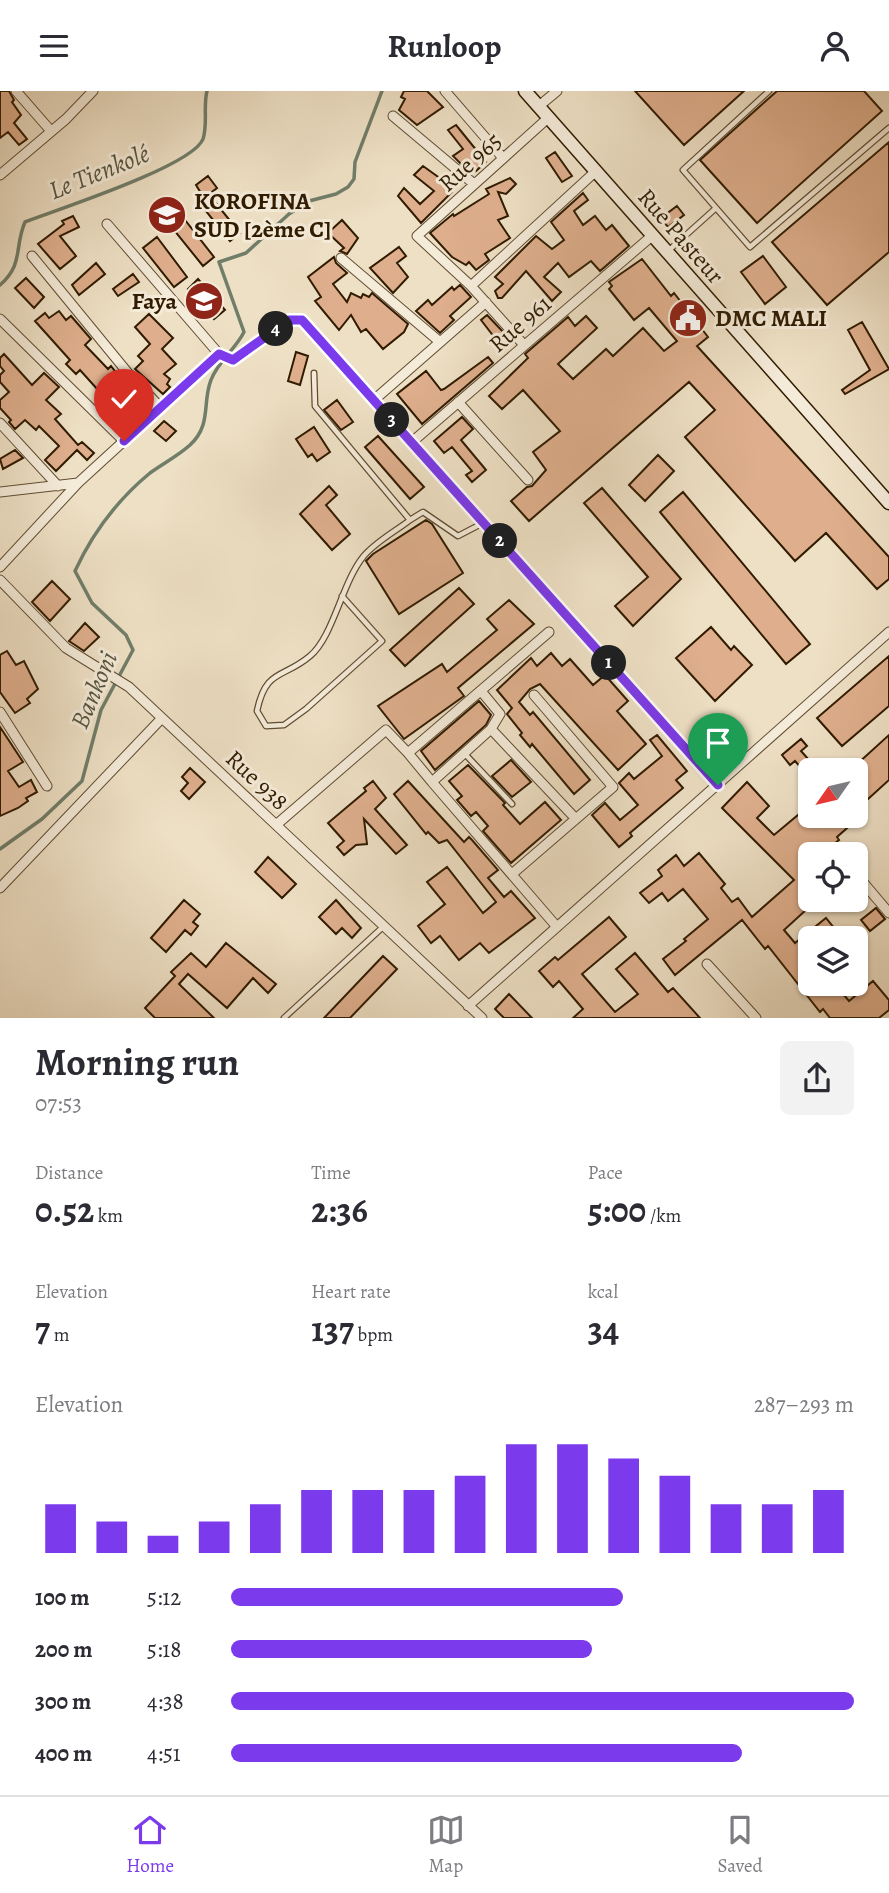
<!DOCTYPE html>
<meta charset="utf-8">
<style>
:root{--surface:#fff;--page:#f2f2f3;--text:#2b2b33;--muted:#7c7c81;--line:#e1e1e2;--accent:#7c3aed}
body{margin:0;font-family:Alegreya,serif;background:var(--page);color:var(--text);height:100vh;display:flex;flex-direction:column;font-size:26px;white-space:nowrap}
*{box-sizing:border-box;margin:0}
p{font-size:23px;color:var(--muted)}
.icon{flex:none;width:38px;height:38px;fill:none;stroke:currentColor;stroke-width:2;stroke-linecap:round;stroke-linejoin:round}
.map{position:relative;height:927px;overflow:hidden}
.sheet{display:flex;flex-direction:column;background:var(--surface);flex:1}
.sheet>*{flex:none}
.needle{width:46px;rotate:236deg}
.controls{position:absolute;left:798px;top:667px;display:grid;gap:14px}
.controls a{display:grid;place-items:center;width:70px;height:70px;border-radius:10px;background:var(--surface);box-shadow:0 2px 5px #0004;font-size:35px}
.pin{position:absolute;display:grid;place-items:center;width:60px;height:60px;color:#fff;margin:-72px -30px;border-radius:50% 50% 50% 0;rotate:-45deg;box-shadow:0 0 7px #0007}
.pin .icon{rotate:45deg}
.km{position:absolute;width:35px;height:35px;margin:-18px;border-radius:50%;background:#222;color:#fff;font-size:19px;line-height:35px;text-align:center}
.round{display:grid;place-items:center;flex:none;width:74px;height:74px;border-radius:10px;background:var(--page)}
.headline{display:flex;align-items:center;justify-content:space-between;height:119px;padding:0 35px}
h1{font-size:38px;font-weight:600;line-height:52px}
.metrics{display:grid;grid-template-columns:repeat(3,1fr);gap:10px;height:119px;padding:7px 35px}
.metrics div{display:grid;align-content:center}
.metrics b{font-size:35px;font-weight:600}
.metrics small{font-size:19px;font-weight:400}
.metrics p{font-size:19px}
.chart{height:196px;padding:14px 35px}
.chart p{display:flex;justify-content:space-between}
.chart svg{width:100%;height:126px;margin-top:7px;stroke:var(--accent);stroke-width:6}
ul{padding:0 35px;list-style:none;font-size:23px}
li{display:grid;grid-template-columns:112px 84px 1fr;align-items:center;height:52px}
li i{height:18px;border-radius:9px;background:var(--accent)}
header{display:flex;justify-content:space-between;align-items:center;height:91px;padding:0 35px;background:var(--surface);font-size:32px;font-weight:600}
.tab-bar{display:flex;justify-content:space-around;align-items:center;height:98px;border-top:2px solid var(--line);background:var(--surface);font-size:19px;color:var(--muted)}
.tab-bar a{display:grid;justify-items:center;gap:4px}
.tab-bar .selected{color:var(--accent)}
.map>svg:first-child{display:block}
</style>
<header><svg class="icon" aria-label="menu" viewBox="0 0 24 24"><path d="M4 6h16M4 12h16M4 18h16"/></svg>Runloop<svg class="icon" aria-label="person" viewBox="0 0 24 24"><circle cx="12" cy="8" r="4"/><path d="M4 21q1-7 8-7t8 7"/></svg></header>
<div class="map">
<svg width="889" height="927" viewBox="0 0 889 927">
<rect width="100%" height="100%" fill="#eee0c5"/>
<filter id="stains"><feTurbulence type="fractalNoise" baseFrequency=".00286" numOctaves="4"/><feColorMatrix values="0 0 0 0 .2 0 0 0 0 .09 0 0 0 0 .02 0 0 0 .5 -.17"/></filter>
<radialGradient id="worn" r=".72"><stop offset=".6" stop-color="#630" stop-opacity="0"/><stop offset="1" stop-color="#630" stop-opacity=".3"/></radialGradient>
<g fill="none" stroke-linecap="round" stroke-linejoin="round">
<path stroke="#707d69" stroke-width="3.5" d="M0,194c24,-21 14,-38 25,-63 31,-12 168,-56 178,-83 5,-15 0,-33 4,-48
M0,758l42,-30 40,-38 19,-71 32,-60 -7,-15 -34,-32 -17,-32c18,-39 41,-70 75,-98 12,-9 28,-17 40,-28 22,-20 12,-43 21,-65 7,-19 24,-30 33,-48l-25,-70 27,-9 43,-39 20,-13 27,-7 12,-7 6,-8 1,-17 27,-71"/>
</g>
<path fill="#dfaf8d" stroke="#301b01" stroke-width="2" d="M0,0h9l5,9 -2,2 9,13 -7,8 13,16 -8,6 -11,-13 -8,6z
M404,0h23l16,16 -26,18 -18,-15 6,-11 -4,-2z
M635,0h109l-60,54z
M777,0h87l18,20 -125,112 -57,-63z
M456,34l30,37 -10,9 -10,-11 -5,4 -8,-8 10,-7 -15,-19z
M889,51v110l-62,53 -55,-63z
M555,61l17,24 -10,6 -16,-24z
M423,75l18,13 11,13 -31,31 -23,-27 6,-8 16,16 14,-13 -20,-16z
M208,85l9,12 -13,10 -8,-13z
M510,87l6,6 -10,10 -8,-2 10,24 -10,4 12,18 -25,16 4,6 -13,10 -7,-8 -3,3 -14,-8 -22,-24 23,-19 1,2 35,-22 -3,-5z
M583,102l5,7 -14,11 9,14 12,-9 11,14 6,-5 17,21 -29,25 -9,-10 -22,16 -11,-14 -14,14 17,15 -9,9 -26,-30 -24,27h-4l-3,-7 8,-7 -8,-7 41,-41 16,13 12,-9 -13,-18z
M211,106l29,36 -10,8 -29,-36z
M677,115l7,9 -16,12 -7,-9z
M170,116l13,15 2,-2 29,37 -11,9 -42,-52z
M73,125l6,11 -19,9 16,20 -16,13 -22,-25 26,-20 -2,-3z
M342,129l16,18 -11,16 -7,-3 4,-3 -16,-15z
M157,146l30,40 -13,10 -31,-39z
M399,156l7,9 -9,7 11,14 -15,16 -23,-25z
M763,165l23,31 -21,17 -24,-32z
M334,166l2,6 11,10 -14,11 14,18 4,-9 10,5 2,-4 6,3 3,-4 36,31 -4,8 -21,17 -17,-20 -5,3 -10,-17 -12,15 -24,-29 6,-4 -13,-20z
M642,168l29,37 3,-3 34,44 -11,9 192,211v22l-12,10 -51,-56 -31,28 -110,-124 30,-27 -26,-28 -160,139 -18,-20 16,-14 5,-1 14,-16 -13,-18 27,-21 -37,-41 -21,19 -13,-13 39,-38 -3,-4 43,-37 7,9 11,-10 11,12 -39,36 15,15 33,-30 7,7 30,-28 21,23 13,-10 -28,-33 -15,12 -25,-31 3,-3 -3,-4z
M96,172l9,11 -26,21 -7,-10z
M133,183l6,8 -21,14 -5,-7z
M26,187l18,19 -10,11 -19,-20z
M198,188l27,31 -11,9 -26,-30z
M460,194l11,12 -21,19 4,4 -14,13 -24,-22 12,-11 4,5 20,-18 2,3z
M59,220l7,9 5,-4 20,23 -6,6 23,24 3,-3 6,8 -3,2 11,8 -18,16 -27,-30 -4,4 -10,-10 4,-4 -35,-39 10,-8 4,5z
M149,223l24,24 -11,11 14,15 -12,10 6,5 -3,5 3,3 -7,7 -28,-25 8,-8 -5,-5 12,-12 -15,-17z
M487,224l19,20 -8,7 -17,-22z
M862,231l27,47 -44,25 -3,-4 28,-20 -22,-40z
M296,261l12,4 -8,29 -12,-4z
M4,263l28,31 12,-12 15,14 -13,13 15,14 -6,5 23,26 4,-3 12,11 -7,7 -10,-10 -21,21 -11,-11 14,-14 -20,-20 -3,4 -11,-10 -10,9 -6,-7 2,-2 -11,-12v-8l9,-8 -9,-10v-7l4,-4 -4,-5v-8z
M488,266l5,6 -71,61 -25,-30 29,-23 15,19 3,-1z
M337,309l16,22 -12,8 -17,-20z
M462,326l11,12 -12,11 25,30 -14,12 -6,-7 6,-4 -20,-24 -8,6 -10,-12z
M164,330l12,10 -10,10 -12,-10z
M314,336l16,25 -13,9 -5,-7 -4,3 -12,-18z
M378,345l46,51 -14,12 -45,-52z
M15,359l8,8 -20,11 -3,-10z
M658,364l16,16 -29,30 -16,-16z
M329,395l8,9 -11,10 24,29 -18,16 -32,-36z
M602,397l79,91 -48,47 -18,-20 33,-29 -64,-74z
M683,401l127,152 -24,20 -126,-152z
M426,429l6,4 31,49 -64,41 -33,-53 7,-7z
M52,490l18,18 -20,22 -18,-19z
M459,497l15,16 -69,62 -15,-16z
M509,509l25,24 -76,64 6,8 -60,43 -26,-33 64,-42 5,8 50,-42 -10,-11z
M85,532l14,14 -15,14 -15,-10z
M711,536l20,23 3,-4 18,19 -37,36 -39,-43z
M7,560l9,14 8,-4 14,28 -11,10 3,4 -15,10 -15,-21v-37z
M551,562l11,13 8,-7 23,26 12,-10 23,26 -11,10 29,33 -28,26 -78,-86 -10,5 -11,13 11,13 3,-3 57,68 -16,14 -42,-50 -2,3 -10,-12 2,-2 -15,-19 5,-6 -15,-18 34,-32 6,8z
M889,565v50l-47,40 -25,-28z
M479,610l12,14 -5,10 -51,45 -14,-19z
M713,635l14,16 -9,8 -14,-15z
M0,636l23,35 -15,9 11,16 12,-7 6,12 -11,6 2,3 -10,7 -18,8z
M657,644l30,36 -11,9 7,8 -53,45 2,3 -13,11 -27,-32 13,-12 15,17 18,-15 -19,-22 10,-10 5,6 28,-23 -12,-16z
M889,644v45l-33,30v-45z
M801,648l6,7 -6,5 17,19h-8v8l-15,-17 -5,4 -8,-10z
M511,669l20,22 -19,15 -20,-21z
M468,674l37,38 -2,2 17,19 25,-22 16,18 -50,43 -28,-32 5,-5 -12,-14 -5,4 -14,-16 5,-4 -13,-15z
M190,677l15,14 -16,17 -8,-8 7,-8 -6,-6z
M373,690l13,17 -11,11 32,36 -11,9 -32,-35 3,25 -11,1 -12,10 -7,-8 7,-6 -16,-18 38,-32 -2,-3z
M408,690l56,61 5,-5 3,3 26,30 -10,8 16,19 7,-6 24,27 -46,35 -9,-10 -21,17 -19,-24 -9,7 -13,-17 27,-22 -18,-22 20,-15 36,46 13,-11 -49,-62 -8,3 -11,-11 -2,2 -32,-40z
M747,691l22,24 -12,12 17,17 36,-30v10h41l4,6 -18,16 2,3 -9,7v7h-20v45h8l-34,31 11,13 31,-25 16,20h-32v45h24l15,18 24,-20 16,19v10l-10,8h-49l-7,-9 -3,3 -52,-66 -3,3 -23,-29 -67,55 -12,-16 23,-18 -2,-2 24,-20 -25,-30 -15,12 -6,-8 -13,10 -9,-10 22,-17 -4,-6 18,-15 8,11 15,-13 26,31 -4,4 11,14 6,-4 14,19 42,-37 -72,-72z
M268,766l28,27 -14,14 -27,-26z
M184,809l16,14 -7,8 5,4 -7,9 -6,-5 -19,22 -15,-14z
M336,809l25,28 -9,10 -10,-10 -6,6 -17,-17z
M876,817l9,11 -15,12 -9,-11z
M609,826l17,20 -44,37 33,38 23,-18 -22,-25 19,-16 33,39 5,-4 27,30h-127l10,-9 -24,-28 -6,6 -14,-16 16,-14 3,3z
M226,852l50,41 -8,9 -15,-15 -26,30 -39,-34 -9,10 35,34h-59l-10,-10 30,-32 -4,-4 20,-19 15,14z
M383,865l14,13 -47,49h-26z
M509,903l23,24h-28l-9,-9z"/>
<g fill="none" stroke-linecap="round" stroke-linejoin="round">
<g stroke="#604c32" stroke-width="7">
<path id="lane" d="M769,0l-86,79 67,77 139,-119
M667,161l49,-44
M314,282l1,33 95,114c-14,11 -35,22 -47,37 -21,26 -30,80 -53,99 -27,23 -44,12 -53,55l9,15 18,-1 22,-16 76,-68 -40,-45
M410,429l13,-8 35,24 25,-13
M465,663l47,50
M284,927l100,-92"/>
</g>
<g stroke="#604c32" stroke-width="11">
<path id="street" d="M16,0l35,40
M445,0l58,67
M539,15l18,-15
M393,25l81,68
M0,84l66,-56 27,-28
M107,133l112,130 14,6 56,-40h13l415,464
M32,165l96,117 33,35
M341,167l99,84
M471,195l125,-115
M0,228l124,122
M524,254l-53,-59 -54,-50 131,-118
M374,309l112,-98
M458,311l70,78
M0,332l58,63
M412,351l241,-207
M0,401l78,-9 141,-129
M0,476l78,-84
M0,489l66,68 63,39 353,331
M481,600l19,23 -9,15 -59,53 125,145
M0,621l47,74
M491,638l85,90
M432,691l-24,-29 141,-121
M276,734l110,-95 22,23
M836,760l2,3
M512,783l101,-87 -79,-92
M856,783l33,39
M0,797l162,-170
M707,873l49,54
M468,915l421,-374"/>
</g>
<g stroke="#301b01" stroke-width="15">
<path id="secondary" d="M525,0l364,412"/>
</g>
<use href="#lane" stroke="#f4ebd9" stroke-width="4.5"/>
<use href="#street" stroke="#f4ebd9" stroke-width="9"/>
<use href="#secondary" stroke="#f4ebd9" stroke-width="12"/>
</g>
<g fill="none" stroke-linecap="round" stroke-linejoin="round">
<g stroke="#fff" stroke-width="14">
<path id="route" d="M124,350l95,-87 14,6 56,-40h13l416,465"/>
</g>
<use href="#route" stroke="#7c3aed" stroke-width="9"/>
</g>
<defs>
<g id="school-disc" transform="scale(2.0125)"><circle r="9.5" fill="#8f2418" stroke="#f4ebd9"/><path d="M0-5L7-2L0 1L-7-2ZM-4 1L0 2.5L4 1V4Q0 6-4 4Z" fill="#fff"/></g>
<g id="civic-disc" transform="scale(2.0125)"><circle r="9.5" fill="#8f2418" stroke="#f4ebd9"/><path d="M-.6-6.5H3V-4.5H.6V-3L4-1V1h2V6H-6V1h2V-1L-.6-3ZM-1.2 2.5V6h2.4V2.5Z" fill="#fff"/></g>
</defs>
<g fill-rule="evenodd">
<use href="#school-disc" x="167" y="124"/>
<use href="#school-disc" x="204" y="210"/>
<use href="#civic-disc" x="688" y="227"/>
</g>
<g text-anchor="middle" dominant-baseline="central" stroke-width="6" stroke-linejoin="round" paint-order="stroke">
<g font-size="24" fill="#301b01" stroke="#f4ebd9">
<text transform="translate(470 71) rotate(-42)">Rue 965</text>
<text transform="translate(681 145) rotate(49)">Rue Pasteur</text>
<text transform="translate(520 233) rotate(-41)">Rue 961</text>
<text transform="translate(257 689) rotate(43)">Rue 938</text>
</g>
<g font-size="24" font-weight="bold" fill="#301b01" stroke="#f4ebd9" text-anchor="start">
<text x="194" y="110">KOROFINA<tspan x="194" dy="28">SUD [2ème C]</tspan></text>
<text x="177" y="210" text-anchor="end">Faya</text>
<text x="715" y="227">DMC MALI</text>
</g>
<g font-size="26" font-style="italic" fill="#55543e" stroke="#f4ebd9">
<text transform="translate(99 81) rotate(-22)">Le Tienkolé</text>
<text transform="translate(94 599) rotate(-67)">Bankoni</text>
</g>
</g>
<rect width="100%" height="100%" filter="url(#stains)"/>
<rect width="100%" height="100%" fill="url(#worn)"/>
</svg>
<div class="controls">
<a><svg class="needle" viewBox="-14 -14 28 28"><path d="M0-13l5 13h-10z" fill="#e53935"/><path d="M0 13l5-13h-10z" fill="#7c7c81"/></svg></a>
<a><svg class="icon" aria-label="locate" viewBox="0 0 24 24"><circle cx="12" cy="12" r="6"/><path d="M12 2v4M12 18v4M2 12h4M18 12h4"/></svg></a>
<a><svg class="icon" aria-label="layers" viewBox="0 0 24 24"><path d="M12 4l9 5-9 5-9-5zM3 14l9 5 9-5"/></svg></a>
</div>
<div class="pin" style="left:718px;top:694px;background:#1e9e55"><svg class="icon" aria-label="arrive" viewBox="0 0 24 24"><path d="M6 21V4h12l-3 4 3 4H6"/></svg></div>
<div class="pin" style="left:124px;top:350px;background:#d93025"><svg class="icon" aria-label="check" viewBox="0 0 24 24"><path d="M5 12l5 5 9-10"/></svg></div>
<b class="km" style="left:609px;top:572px">1</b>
<b class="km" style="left:500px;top:450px">2</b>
<b class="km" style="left:392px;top:329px">3</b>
<b class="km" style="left:276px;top:238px">4</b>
</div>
<section class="sheet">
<div class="headline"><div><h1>Morning run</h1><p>07:53</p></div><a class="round"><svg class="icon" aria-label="share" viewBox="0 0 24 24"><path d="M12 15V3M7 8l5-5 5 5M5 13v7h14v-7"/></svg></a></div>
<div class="metrics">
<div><p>Distance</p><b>0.52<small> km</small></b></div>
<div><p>Time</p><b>2:36</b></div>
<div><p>Pace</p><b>5:00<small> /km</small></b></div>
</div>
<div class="metrics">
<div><p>Elevation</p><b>7<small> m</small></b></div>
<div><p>Heart rate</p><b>137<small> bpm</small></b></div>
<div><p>kcal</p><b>34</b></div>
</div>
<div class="chart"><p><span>Elevation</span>287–293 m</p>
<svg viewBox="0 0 160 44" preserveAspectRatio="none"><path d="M5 44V27M15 44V33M25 44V38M35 44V33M45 44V27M55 44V22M65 44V22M75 44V22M85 44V17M95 44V6M105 44V6M115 44V11M125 44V17M135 44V27M145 44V27M155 44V22"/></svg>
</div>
<ul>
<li><b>100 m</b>5:12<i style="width:63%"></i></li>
<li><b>200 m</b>5:18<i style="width:58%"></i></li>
<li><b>300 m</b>4:38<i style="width:100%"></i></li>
<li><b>400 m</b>4:51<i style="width:82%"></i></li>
</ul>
</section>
<nav class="tab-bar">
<a class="selected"><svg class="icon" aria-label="home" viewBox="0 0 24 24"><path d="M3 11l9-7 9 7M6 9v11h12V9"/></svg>Home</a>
<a><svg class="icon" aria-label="map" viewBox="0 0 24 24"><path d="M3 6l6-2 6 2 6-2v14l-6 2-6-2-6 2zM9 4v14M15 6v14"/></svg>Map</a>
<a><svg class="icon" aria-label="saved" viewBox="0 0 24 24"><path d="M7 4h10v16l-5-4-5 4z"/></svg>Saved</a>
</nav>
